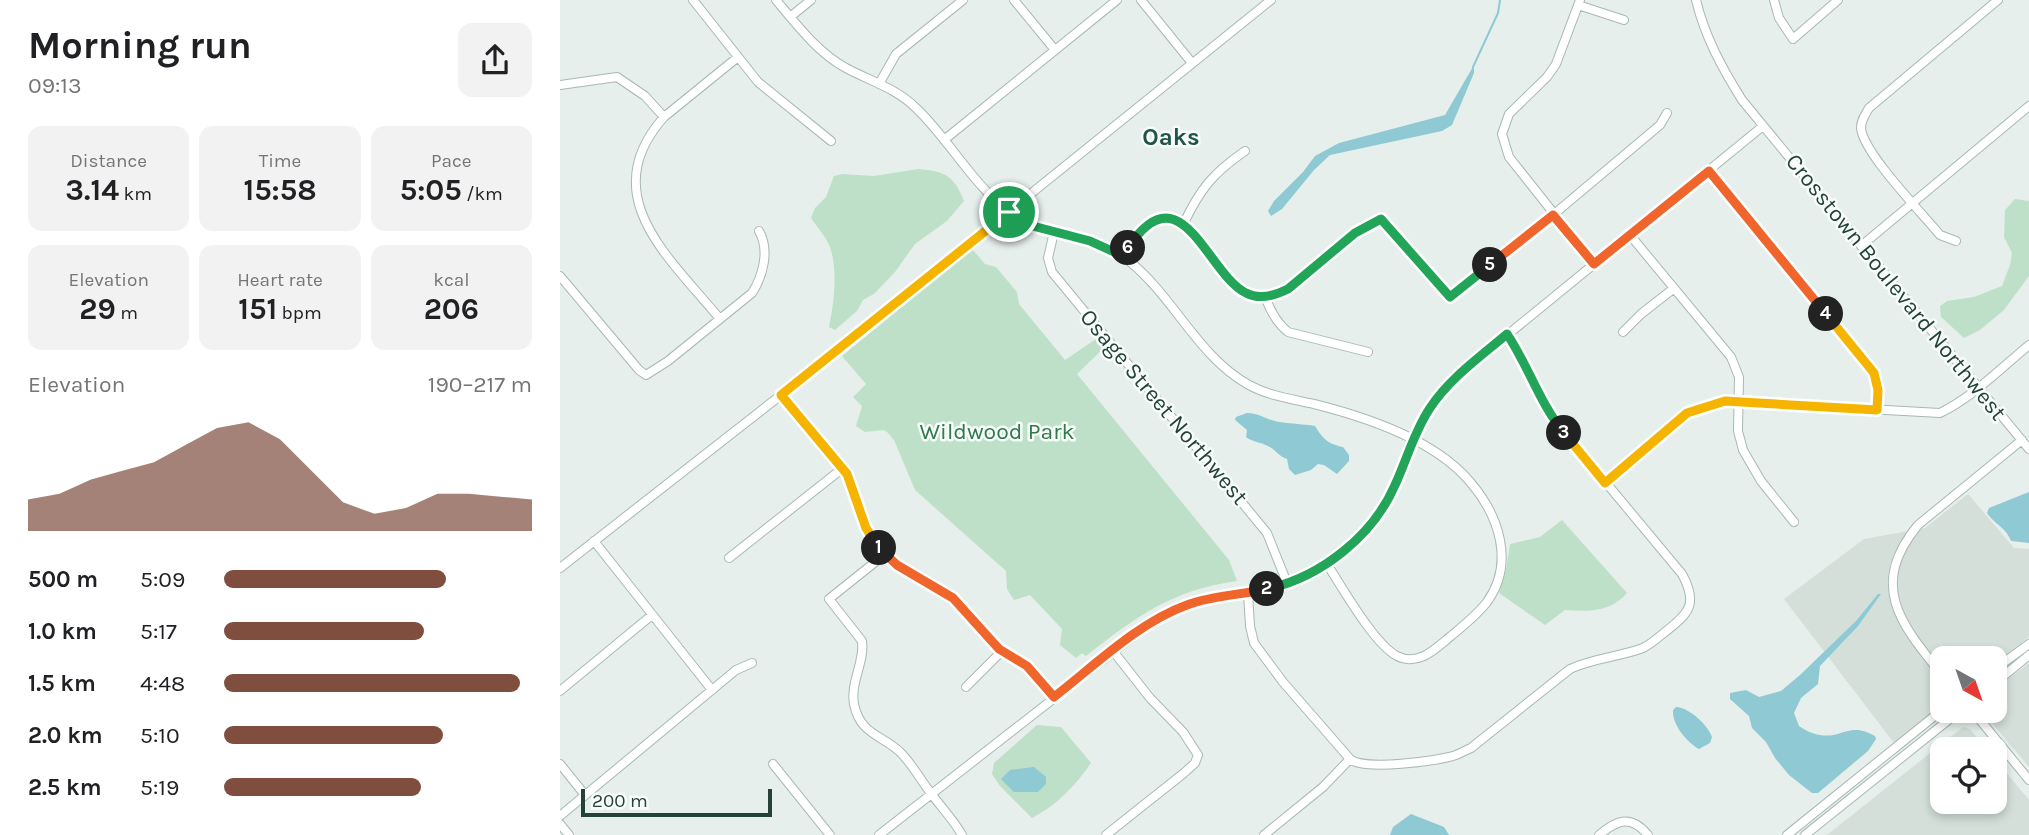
<!DOCTYPE html>
<meta charset="utf-8">
<style>
:root{--surface:#fff;--page:#f2f2f2;--text:#202124;--muted:#757577;--accent:#7f4e3f}
body{margin:0;font-family:Karla,sans-serif;background:var(--page);color:var(--text);height:100vh;display:flex;flex-direction:column;font-size:26px;white-space:nowrap}
*{box-sizing:border-box;margin:0}
p{font-size:23px;color:var(--muted)}
.icon{flex:none;width:38px;height:38px;fill:none;stroke:currentColor;stroke-width:2;stroke-linecap:round;stroke-linejoin:round}
.map{position:relative;flex:1;overflow:hidden}
.panel{display:flex;flex-direction:column;background:var(--surface);width:560px}
.panel>*{flex:none}
.needle{width:46px;rotate:140deg}
.tools{position:absolute;left:1370px;top:646px;display:grid;gap:14px}
.tools a{display:grid;place-items:center;width:77px;height:77px;border-radius:14px;background:var(--surface);box-shadow:0 4px 10px #0003;font-size:35px}
.scale{position:absolute;left:21px;bottom:18px;width:191px;box-sizing:border-box;padding-left:7px;border:4px solid #24423a;border-top:0;font-size:19px;line-height:24px;white-space:nowrap;color:#24423a;-webkit-text-stroke:5px #f7fbf9;paint-order:stroke}
.pin{position:absolute;display:grid;place-items:center;width:60px;height:60px;color:#fff;margin:-30px;border:4px solid #fff;border-radius:50%;box-shadow:0 2px 7px #0007}
.km{position:absolute;width:35px;height:35px;margin:-18px;border-radius:50%;background:#222;color:#fff;font-size:19px;line-height:35px;text-align:center}
.round{display:grid;place-items:center;flex:none;width:74px;height:74px;border-radius:14px;background:var(--page)}
.overview{display:flex;align-items:center;justify-content:space-between;height:119px;padding:0 28px}
h1{font-size:38px;font-weight:700;line-height:52px}
.figures{display:grid;grid-template-columns:repeat(3,1fr);gap:10px;height:119px;padding:7px 28px}
.figures div{display:grid;align-content:center;border-radius:14px;background:var(--page);text-align:center}
.figures b{font-size:30px;font-weight:700}
.figures small{font-size:19px;font-weight:400}
.figures p{font-size:19px}
.chart{height:196px;padding:14px 28px}
.chart p{display:flex;justify-content:space-between}
.chart svg{width:100%;height:126px;margin-top:7px;fill:var(--accent);opacity:.7}
ul{padding:0 28px;list-style:none;font-size:23px}
li{display:grid;grid-template-columns:112px 84px 1fr;align-items:center;height:52px}
li i{height:18px;border-radius:9px;background:var(--accent)}
main{display:flex;flex:1;min-height:0}
.map>svg:first-child{display:block}
</style>
<main>
<section class="panel">
<div class="overview"><div><h1>Morning run</h1><p>09:13</p></div><a class="round"><svg class="icon" aria-label="share" viewBox="0 0 24 24"><path d="M12 15V3M7 8l5-5 5 5M5 13v7h14v-7"/></svg></a></div>
<div class="figures">
<div><p>Distance</p><b>3.14<small> km</small></b></div>
<div><p>Time</p><b>15:58</b></div>
<div><p>Pace</p><b>5:05<small> /km</small></b></div>
</div>
<div class="figures">
<div><p>Elevation</p><b>29<small> m</small></b></div>
<div><p>Heart rate</p><b>151<small> bpm</small></b></div>
<div><p>kcal</p><b>206</b></div>
</div>
<div class="chart"><p><span>Elevation</span>190–217 m</p>
<svg viewBox="0 0 160 44" preserveAspectRatio="none"><path d="M0 44V33L10 31L20 26L30 23L40 20L50 14L60 8L70 6L80 12L90 23L100 34L110 38L120 36L130 31L140 31L150 32L160 33V44z"/></svg>
</div>
<ul>
<li><b>500 m</b>5:09<i style="width:72%"></i></li>
<li><b>1.0 km</b>5:17<i style="width:65%"></i></li>
<li><b>1.5 km</b>4:48<i style="width:96%"></i></li>
<li><b>2.0 km</b>5:10<i style="width:71%"></i></li>
<li><b>2.5 km</b>5:19<i style="width:64%"></i></li>
</ul>
</section>
<div class="map">
<svg width="1469" height="835" viewBox="0 0 1469 835">
<rect width="100%" height="100%" fill="#e6efeb"/>
<path fill="#d4dfda" d="M1408,494l46,54 15,1v88l-34,27v-6h-53v47l-48,38 -110,-144 80,-60 61,-11z
M1469,663v104l-47,-56 13,-1v-21z
M1403,727l7,2 16,20h-44v53h53v-43l34,41v35h-202z"/>
<path fill="#bfe0c8" d="M358,169c26,2 36,6 46,32l-17,20 -32,23 -20,28 -21,22 -11,6 -6,11 -22,19 -6,-3c5,-23 9,-57 1,-80 -4,-10 -13,-20 -19,-29l4,-10 11,-11 8,-21 8,-2 32,2z
M1455,199l14,2v75l-25,34 -24,20 -16,8 -23,-21 -1,-11 7,-5 27,-4 28,-11 8,-21 2,-12 -8,-16 1,-27z
M412,249l13,15 11,3 21,25 2,12 46,56 34,-23 7,9 -29,28 152,186 8,21c-66,9 -101,36 -151,75l-4,-3 -6,5 -16,-13 2,-16 -32,-34 -16,5 -7,-11 -1,-18 -91,-81 -21,-50 -7,-8 -4,-2 -18,2 -9,-6 6,-20 -9,-9 13,-13 -24,-28z
M1002,520l65,73c-16,19 -39,19 -62,17l-20,15 -46,-32 7,-23 4,-26 30,-7z
M477,725l24,2 30,36c-16,23 -34,42 -59,55l-32,-32 -8,-12 2,-11z"/>
<path fill="#8ec9d4" d="M914,65v8l-22,52 -10,6 -112,24 -16,15 -32,39 -11,7 -3,-5 6,-10 29,-29 12,-16 24,-13 106,-28z
M687,413c12,0 22,8 33,9 13,2 22,2 35,4 8,13 13,18 28,21l6,8v6l-12,13 -13,-9 -6,-1 -7,6 -16,5 -6,-6 -2,-10c-9,-3 -11,-9 -19,-13 -8,-4 -15,-4 -22,-9l1,-7 -12,-10 1,-3z
M1469,492v51l-18,-2c-6,-15 -16,-16 -24,-28l2,-5z
M1318,594h3l-23,32 -38,40 -2,18 -17,14 -7,15 5,13c6,4 13,8 21,9 22,4 29,-14 55,1l1,3 -8,12 -50,42h-6l-23,-18 -14,-17 -9,-16 -14,-14 -3,-12 -19,-17v-6l16,-3 13,7 22,-6 19,-16 56,-54z
M1116,707c14,1 32,18 36,30l-2,6 -11,6c-12,-7 -27,-24 -26,-39z
M474,767l12,10v7l-8,8h-24l-13,-13 9,-9z
M851,814l33,13 5,8h-59l3,-8z"/>
<g fill="none" stroke-linecap="round" stroke-linejoin="round">
<path stroke="#8ec9d4" stroke-width="2" d="M913,67l25,-54 2,-13"/>
<g stroke="#a8b8b2" stroke-width="10">
<path id="minor" d="M133,0l65,82 73,59
M216,0c21,25 42,53 70,68 24,13 50,20 70,40 35,33 59,82 100,108 35,23 80,19 113,45 45,36 69,96 120,124 20,11 43,14 65,19 52,13 122,36 157,79 28,33 44,80 16,119 -10,13 -23,23 -36,34 -15,12 -32,31 -54,20 -23,-12 -55,-69 -70,-92
M454,0l41,50
M581,0l51,63
M1020,0l-24,64 -9,13 -38,37 -7,20 7,23 85,107
M1136,0c9,37 26,68 46,100l287,349
M1214,0l5,18 14,21 45,-39
M1018,5l46,15
M230,17l21,-17
M319,84l17,-30 67,-54
M0,85l57,-8 28,19 19,21
M384,140l173,-140
M1149,171l165,202 4,16 -1,21
M623,225c17,-36 30,-52 62,-74
M494,232l-6,26 4,14 215,261 20,50
M1070,235l101,122 8,20 -1,54 5,19 18,31 33,41
M1396,241l-16,-6c-17,-21 -77,-82 -79,-107 0,-8 4,-13 8,-20l129,-108
M1301,246l168,-140
M563,256c5,-8 11,-19 18,-26 46,-42 74,47 105,63 6,4 14,3 21,3 39,-4 74,-64 114,-77l69,78 103,-82 107,-90 7,-12
M0,276l79,94 7,5 22,-14 84,-68c11,-17 18,-43 7,-62
M705,296c5,15 11,26 23,36l80,20
M160,319c-50,-61 -126,-123 -56,-202l74,-60
M1063,332l18,-18 32,-25
M221,395l66,79 19,54 18,27 13,10 56,33 46,51 28,17 27,31
M1045,483l82,-70 38,-12 215,12c33,-16 61,-45 89,-68
M34,541l118,149
M324,555l-55,44 33,42c3,21 -12,41 -8,63 6,31 29,31 47,49 11,11 19,26 29,39 11,15 23,27 32,43
M169,558l114,-90
M0,568l221,-173 490,-395
M688,593l2,33 4,17 29,39 67,77c13,12 88,2 106,-4 5,-2 10,-5 15,-7l99,-79c23,-11 49,-12 73,-21 8,-4 16,-11 22,-16 25,-19 33,-29 17,-58l-134,-161 -28,-59 -13,-20
M1435,669l34,-25
M1382,675c-41,-51 -74,-89 -24,-150l104,-85
M1435,683l34,-28
M406,687l36,-36
M0,691l92,-76
M1412,710l57,70
M0,764l25,31
M213,764l57,71
M0,816l176,-146 16,-7
M0,824l9,11
M319,835l274,-214c15,-9 31,-16 48,-21 36,-8 70,-8 103,-24 37,-18 68,-48 88,-83 9,-18 12,-37 20,-55 10,-21 24,-40 39,-57l312,-255
M546,835l78,-62 11,-10 3,-8 -15,-23 -33,-34 -37,-47
M704,835l59,-48 27,-28
M1039,835c18,-15 32,-21 49,0
M1227,835l155,-125
M1245,835l156,-125"/>
</g>
<use href="#minor" stroke="#fff" stroke-width="8"/>
</g>
<g fill="none" stroke-linecap="round" stroke-linejoin="round">
<g stroke="#fff" stroke-width="14">
<path id="split-1" d="M319,548l-13,-20 -19,-54 -66,-79 228,-183"/>
</g>
<g stroke="#fff" stroke-width="14">
<path id="split-2" d="M319,548l18,17 56,33 46,51 28,17 27,31c40,-31 85,-75 133,-92 26,-10 54,-10 80,-16"/>
</g>
<g stroke="#fff" stroke-width="14">
<path id="split-3" d="M707,589c54,-12 106,-53 128,-104 12,-26 19,-53 35,-77 20,-30 50,-51 77,-74 22,33 32,68 57,99"/>
</g>
<g stroke="#fff" stroke-width="14">
<path id="split-4" d="M1004,433l41,50 82,-70 38,-12 152,9 1,-20 -4,-17 -48,-59"/>
</g>
<g stroke="#fff" stroke-width="14">
<path id="split-5" d="M930,265l63,-50 41,49 115,-93 117,143"/>
</g>
<g stroke="#fff" stroke-width="14">
<path id="split-6" d="M568,248c53,-81 79,26 118,45 13,7 30,2 42,-4l67,-56 26,-14 69,78 40,-32"/>
</g>
<g stroke="#fff" stroke-width="14">
<path id="split-7" d="M449,212l20,13 61,16 33,15 5,-8"/>
</g>
<use href="#split-1" stroke="#f5b400" stroke-width="9"/>
<use href="#split-2" stroke="#f0652b" stroke-width="9"/>
<use href="#split-3" stroke="#22a559" stroke-width="9"/>
<use href="#split-4" stroke="#f5b400" stroke-width="9"/>
<use href="#split-5" stroke="#f0652b" stroke-width="9"/>
<use href="#split-6" stroke="#22a559" stroke-width="9"/>
<use href="#split-7" stroke="#22a559" stroke-width="9"/>
</g>
<g text-anchor="middle" dominant-baseline="central" stroke-width="5" stroke-linejoin="round" paint-order="stroke">
<g font-size="23" fill="#24423a" stroke="#f7fbf9">
<text transform="translate(1336 287) rotate(51)">Crosstown Boulevard Northwest</text>
<text transform="translate(604 407) rotate(50)">Osage Street Northwest</text>
</g>
<g font-size="23" fill="#2d7a4b" stroke="#f7fbf9">
<text x="437" y="431">Wildwood Park</text>
</g>
<g font-size="24" font-weight="bold" fill="#1f5548" stroke="#f7fbf9">
<text x="611" y="137">Oaks</text>
</g>
</g>
</svg>
<div class="tools">
<a><svg class="needle" viewBox="-14 -14 28 28"><path d="M0-13l5 13h-10z" fill="#e53935"/><path d="M0 13l5-13h-10z" fill="#757577"/></svg></a>
<a><svg class="icon" aria-label="locate" viewBox="0 0 24 24"><circle cx="12" cy="12" r="6"/><path d="M12 2v4M12 18v4M2 12h4M18 12h4"/></svg></a>
</div>
<div class="scale">200 m</div>
<div class="pin" style="left:449px;top:212px;background:#1e9e55"><svg class="icon" aria-label="arrive" viewBox="0 0 24 24"><path d="M6 21V4h12l-3 4 3 4H6"/></svg></div>
<b class="km" style="left:319px;top:548px">1</b>
<b class="km" style="left:707px;top:589px">2</b>
<b class="km" style="left:1004px;top:433px">3</b>
<b class="km" style="left:1266px;top:314px">4</b>
<b class="km" style="left:930px;top:265px">5</b>
<b class="km" style="left:568px;top:248px">6</b>
</div>
</main>
